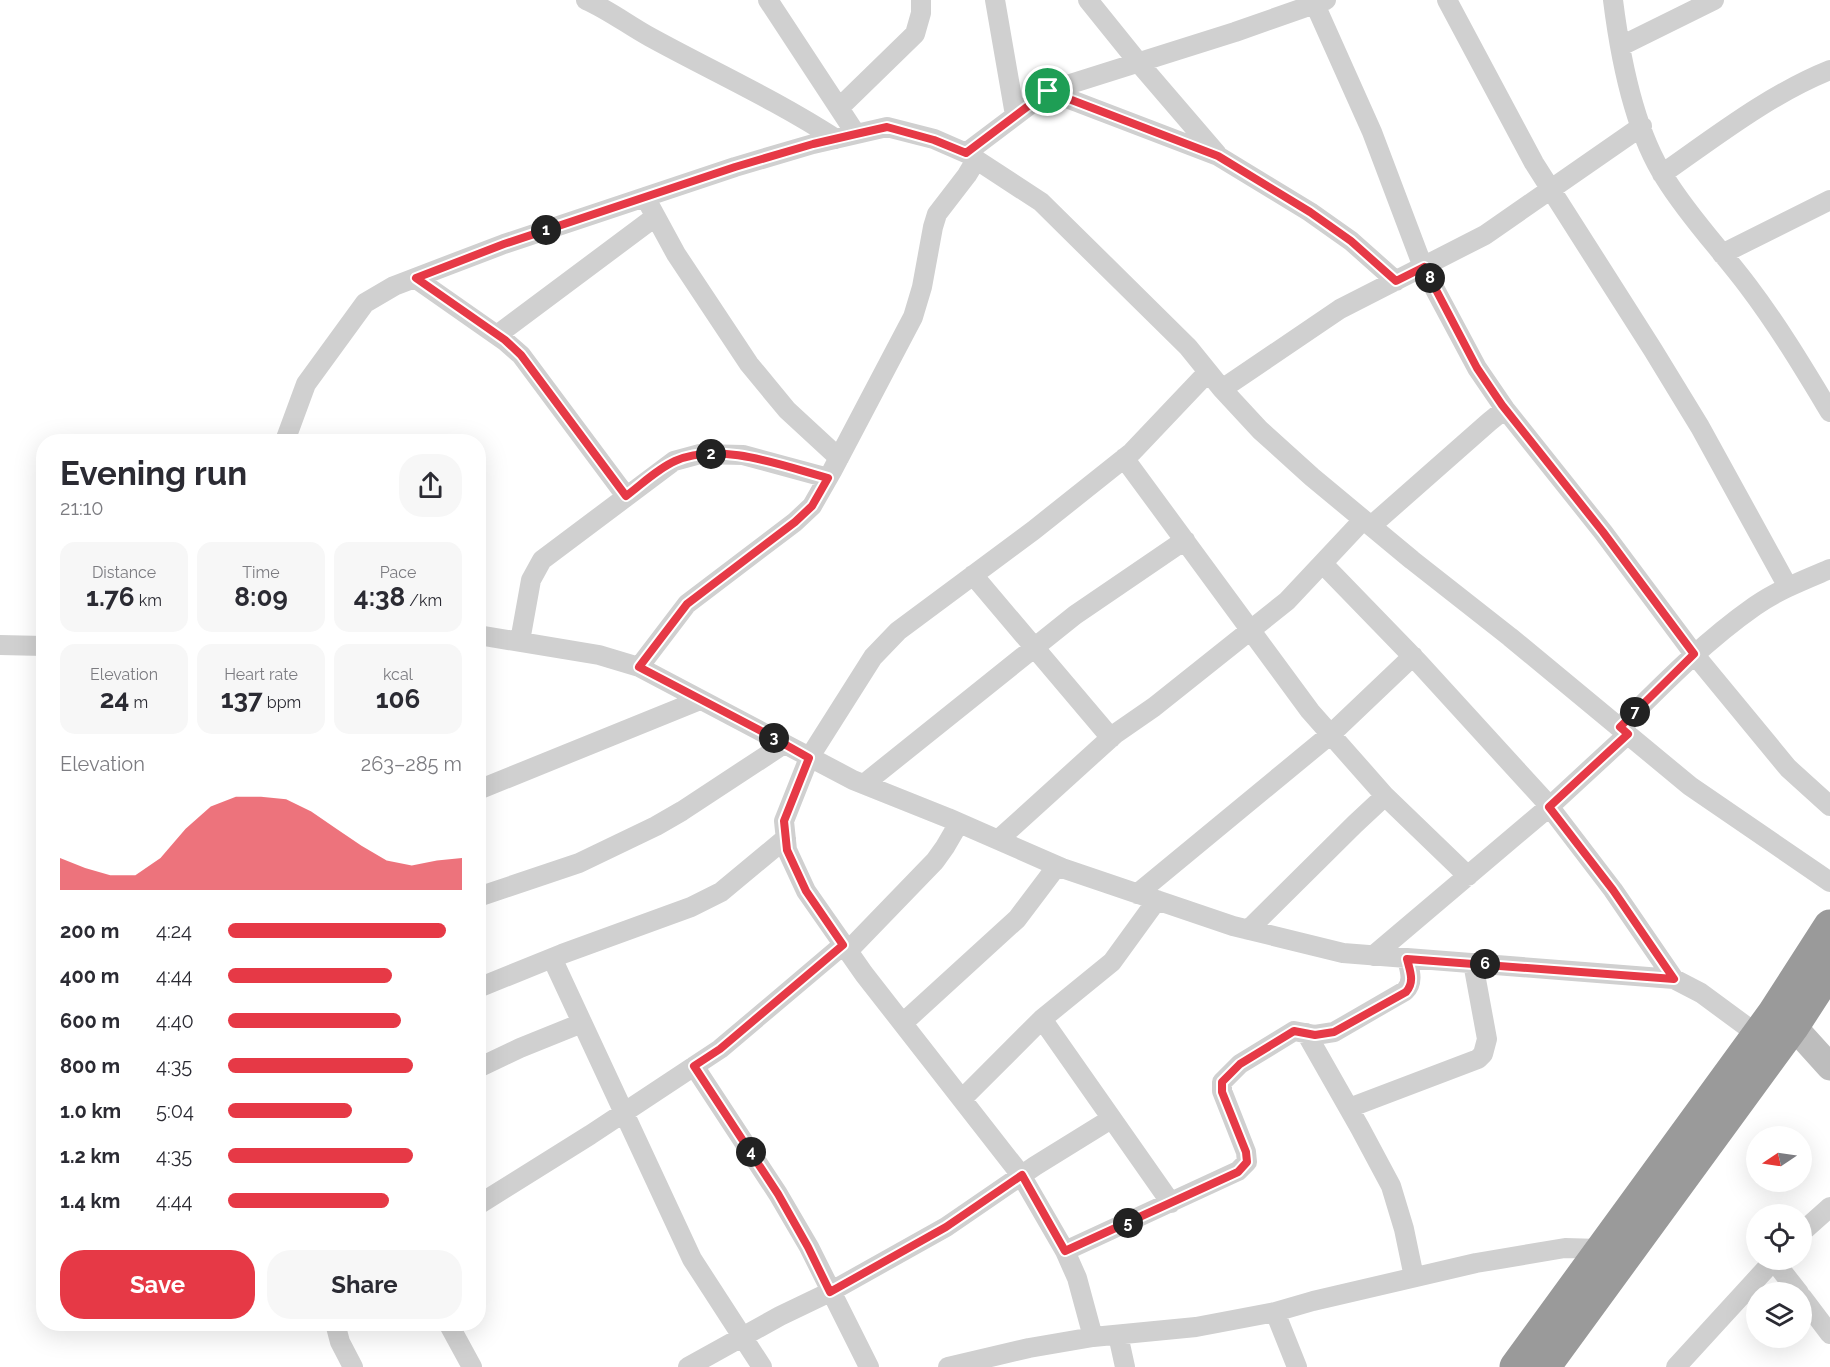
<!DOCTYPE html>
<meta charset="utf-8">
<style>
:root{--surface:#fff;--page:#f7f7f7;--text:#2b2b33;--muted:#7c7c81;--accent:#e63946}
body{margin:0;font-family:Raleway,sans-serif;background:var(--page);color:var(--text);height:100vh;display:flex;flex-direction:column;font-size:22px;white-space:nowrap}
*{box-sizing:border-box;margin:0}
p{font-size:20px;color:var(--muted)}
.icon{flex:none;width:33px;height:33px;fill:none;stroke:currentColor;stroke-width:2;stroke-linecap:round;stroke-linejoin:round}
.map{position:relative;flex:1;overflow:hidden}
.sheet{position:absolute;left:36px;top:434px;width:450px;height:897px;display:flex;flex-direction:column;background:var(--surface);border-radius:24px;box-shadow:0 6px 24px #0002}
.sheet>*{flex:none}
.needle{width:39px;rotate:257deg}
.fabs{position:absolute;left:1746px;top:1126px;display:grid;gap:12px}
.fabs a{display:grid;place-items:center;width:66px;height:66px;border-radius:50%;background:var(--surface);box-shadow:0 6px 24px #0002;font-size:30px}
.pin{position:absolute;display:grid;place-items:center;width:51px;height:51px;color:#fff;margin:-26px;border:3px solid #fff;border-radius:50%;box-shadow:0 2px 6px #0007}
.km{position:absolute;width:30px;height:30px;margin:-15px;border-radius:50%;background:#222;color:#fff;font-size:16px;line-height:30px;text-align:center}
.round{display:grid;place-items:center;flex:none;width:63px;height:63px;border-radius:24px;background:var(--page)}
.summary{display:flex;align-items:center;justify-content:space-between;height:102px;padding:0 24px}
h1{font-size:33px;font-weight:700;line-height:45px}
.metrics{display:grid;grid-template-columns:repeat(3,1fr);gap:9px;height:102px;padding:6px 24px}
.metrics div{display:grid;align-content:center;border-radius:15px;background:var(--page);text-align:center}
.metrics b{font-size:26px;font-weight:700}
.metrics small{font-size:16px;font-weight:400}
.metrics p{font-size:16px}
.chart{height:168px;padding:12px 24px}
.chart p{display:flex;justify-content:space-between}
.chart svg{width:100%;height:108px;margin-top:6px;fill:var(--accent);opacity:.7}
.action{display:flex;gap:12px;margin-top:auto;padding:12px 24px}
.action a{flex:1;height:69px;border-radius:24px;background:var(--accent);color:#fff;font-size:24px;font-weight:700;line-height:69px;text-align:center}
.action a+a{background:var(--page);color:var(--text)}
ul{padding:0 24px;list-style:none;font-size:20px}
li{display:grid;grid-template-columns:96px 72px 1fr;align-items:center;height:45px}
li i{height:15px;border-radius:8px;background:var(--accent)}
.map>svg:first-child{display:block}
</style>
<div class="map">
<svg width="1830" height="1367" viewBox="0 0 1830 1367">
<rect width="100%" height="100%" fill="#fff"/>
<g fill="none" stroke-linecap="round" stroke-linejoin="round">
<path stroke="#d0d0d0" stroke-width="20" d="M586,0c23,10 42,25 64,37 62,34 126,63 186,102
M768,0l88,134
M995,0l20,115
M1088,0l50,62 79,92
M1313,0l59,132 51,135 54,101 28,41 98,123 91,122 94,114 42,38
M1447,0l87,163 119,187 47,77 88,160
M1613,0c7,56 21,130 52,178 24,39 56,72 83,108 31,41 56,83 82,126
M1621,46l93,-46
M1048,91l170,65 92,56 41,29 45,40
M839,108l76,-74 6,-21v-13
M966,153l82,-62 187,-59 91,-32
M1662,174c53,-37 108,-80 168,-104
M645,197l31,57 73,110 38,46 52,48
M1722,254l108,-54
M415,278l90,63 16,14 105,141
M497,335l158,-118
M1222,389l118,-80 145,-74 157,-109
M285,441l21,-57 59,-81 29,-17 110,-42 231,-77 78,-23 74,-17 47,12 32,14 75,49 147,145 34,42 38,41 52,47 100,83 98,77 180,149 140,96
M1124,458l186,253 75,85 83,80
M1371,526l118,-104 16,-13
M1323,564l96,99 126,138 68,89 61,89
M973,575l138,163
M478,635l121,20 40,12 214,113 95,38 114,50 171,58 110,27 331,26 27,14 57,42
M520,641l11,-61 11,-20 132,-99 26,-7 43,1 85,23
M0,645l44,1
M639,667l48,-63 108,-82 17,-16 20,-35 81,-154 9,-30 11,-60 4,-13 30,-39 9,-15
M1620,727c43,-43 85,-86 135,-121 23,-16 49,-26 75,-37
M864,784l211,-169 110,-75
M478,790l222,-90
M998,840l117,-106 39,-27 133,-106 76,-81
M1137,894l194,-160 82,-78
M478,897l101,-34 77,-37 26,-15 102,-67
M1248,930l107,-106 30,-28
M848,951l87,-90 10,-14 14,-24
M1373,956l176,-149 79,-73
M552,958l140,301 70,108
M478,988l84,-34 129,-47 30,-15 65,-54
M1042,1019l129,184
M903,1023l114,-104 40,-53
M1306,1033l54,95 31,58 13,43 10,48
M694,1066l84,128 31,53 60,120
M478,1068l42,-20 62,-25
M962,1099l80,-80 70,-57 45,-62
M1349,1108l129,-49 5,-5 4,-15 -14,-76
M478,1205l112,-70 130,-86 123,-104
M1802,1232l28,-25
M1065,1251l173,-80 9,-9 -1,-10 -24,-61v-9l18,-18 54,-33 21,4 19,-3 71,-41c9,-9 5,-20 2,-32
M1774,1261l25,32
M1802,1297l28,37
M1275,1312l22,55
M335,1323l5,19 13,25
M448,1323l24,44
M1118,1335l7,32
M1093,1337l-16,-59 -12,-27 -44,-76 -157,-201 -58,-83 -19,-41 -3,-29 25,-63 64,-101 25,-26 136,-101 98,-78 76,-80
M688,1367l92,-51 50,-24 116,-65 89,-61 76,-47
M948,1367l81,-19 64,-11 103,-10 79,-15 38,-11 163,-38 89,-15 35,1
M1676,1367l98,-107"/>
<path stroke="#bdbdbd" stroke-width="27" d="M1793,1026l37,41"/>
<path stroke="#9a9a9a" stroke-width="33" d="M1516,1367l258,-354 56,-87
M1544,1367l249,-341 37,-57"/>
</g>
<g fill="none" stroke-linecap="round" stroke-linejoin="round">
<g stroke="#fff" stroke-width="12">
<path id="route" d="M1048,91l170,65 92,56 41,29 45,40 28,-14 53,101 25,37 101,127 91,122 -74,73 8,7 -79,73 64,83 61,89 -267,-20c3,12 8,23 -1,33l-72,40 -19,3 -21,-4 -54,33 -18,18v10l24,60 1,10 -9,10 -173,79 -43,-76 -76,52 -116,65 -22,-45 -30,-53 -84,-128 26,-17 123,-104 -37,-54 -19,-41 -3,-29 25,-63 -46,-26 -124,-65 48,-63 108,-82 17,-16 16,-28c-45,-12 -108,-37 -153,-17 -18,8 -34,24 -49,35l-105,-141 -16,-15 -89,-62 88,-34 231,-77 78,-23 43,-10 31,-7 47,13 32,13z"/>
</g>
<use href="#route" stroke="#e63946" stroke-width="8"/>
</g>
</svg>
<div class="fabs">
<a><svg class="needle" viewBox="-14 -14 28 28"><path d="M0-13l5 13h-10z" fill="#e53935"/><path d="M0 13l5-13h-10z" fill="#7c7c81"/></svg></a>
<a><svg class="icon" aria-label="locate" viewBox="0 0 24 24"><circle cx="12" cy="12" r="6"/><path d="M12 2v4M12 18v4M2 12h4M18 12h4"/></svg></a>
<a><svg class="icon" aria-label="layers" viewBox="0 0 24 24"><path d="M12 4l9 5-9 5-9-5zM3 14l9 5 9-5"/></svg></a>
</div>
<div class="pin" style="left:1048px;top:91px;background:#1e9e55"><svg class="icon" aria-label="arrive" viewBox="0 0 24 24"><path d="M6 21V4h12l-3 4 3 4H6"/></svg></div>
<b class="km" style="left:546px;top:230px">1</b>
<b class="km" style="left:711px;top:454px">2</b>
<b class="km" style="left:774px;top:738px">3</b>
<b class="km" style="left:751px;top:1152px">4</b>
<b class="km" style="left:1128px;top:1223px">5</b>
<b class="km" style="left:1485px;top:964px">6</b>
<b class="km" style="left:1635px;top:712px">7</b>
<b class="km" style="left:1430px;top:278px">8</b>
<section class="sheet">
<div class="summary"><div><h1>Evening run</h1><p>21:10</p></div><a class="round"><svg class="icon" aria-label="share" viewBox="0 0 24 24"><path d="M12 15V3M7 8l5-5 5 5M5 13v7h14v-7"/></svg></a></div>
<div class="metrics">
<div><p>Distance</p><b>1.76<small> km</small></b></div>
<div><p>Time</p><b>8:09</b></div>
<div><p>Pace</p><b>4:38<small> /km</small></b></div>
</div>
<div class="metrics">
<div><p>Elevation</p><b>24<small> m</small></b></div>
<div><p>Heart rate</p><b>137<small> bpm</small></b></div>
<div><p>kcal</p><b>106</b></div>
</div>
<div class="chart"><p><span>Elevation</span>263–285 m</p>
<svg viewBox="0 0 160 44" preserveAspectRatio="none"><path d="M0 44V31L10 35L20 38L30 38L40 31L50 19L60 10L70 6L80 6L90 7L100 12L110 19L120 26L130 32L140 34L150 32L160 31V44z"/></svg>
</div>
<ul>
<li><b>200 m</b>4:24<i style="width:93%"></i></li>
<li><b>400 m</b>4:44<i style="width:70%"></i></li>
<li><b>600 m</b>4:40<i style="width:74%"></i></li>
<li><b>800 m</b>4:35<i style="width:79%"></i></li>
<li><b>1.0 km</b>5:04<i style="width:53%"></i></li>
<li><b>1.2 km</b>4:35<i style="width:79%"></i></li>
<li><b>1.4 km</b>4:44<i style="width:69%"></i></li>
</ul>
<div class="action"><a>Save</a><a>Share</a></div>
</section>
</div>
